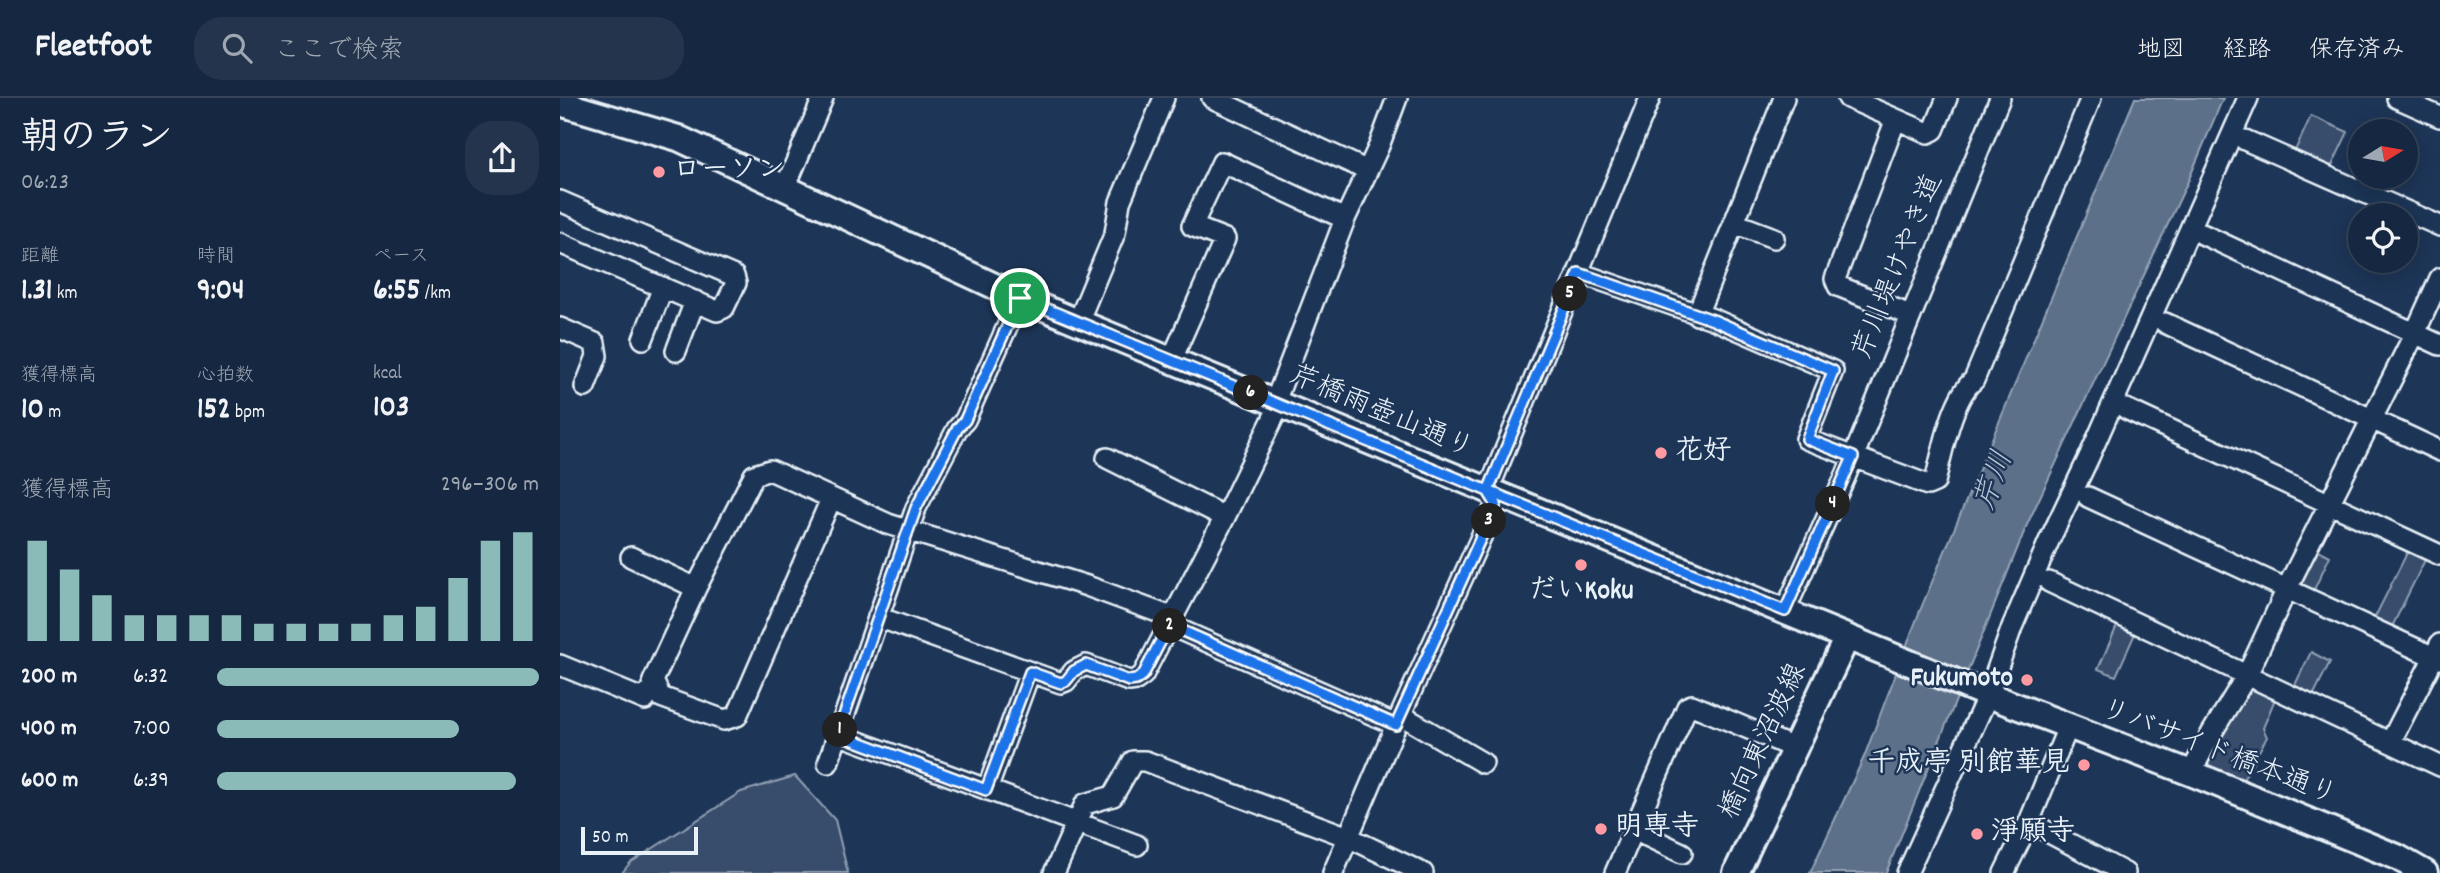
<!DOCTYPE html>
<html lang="ja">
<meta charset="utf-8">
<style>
:root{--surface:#162841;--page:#23344c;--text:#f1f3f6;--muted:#9ea6b1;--line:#35445a;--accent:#8bbbb9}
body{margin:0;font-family:Dekko,"Klee One",sans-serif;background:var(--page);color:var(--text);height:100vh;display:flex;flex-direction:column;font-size:26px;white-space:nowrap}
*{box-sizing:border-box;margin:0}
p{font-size:23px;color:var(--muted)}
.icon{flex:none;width:38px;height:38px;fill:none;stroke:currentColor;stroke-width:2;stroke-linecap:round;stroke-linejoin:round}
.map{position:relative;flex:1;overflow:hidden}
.panel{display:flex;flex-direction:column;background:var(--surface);width:560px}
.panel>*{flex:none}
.needle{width:46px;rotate:79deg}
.tools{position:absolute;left:1788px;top:21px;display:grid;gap:14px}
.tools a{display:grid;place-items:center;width:70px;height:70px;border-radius:50%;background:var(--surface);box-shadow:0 4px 18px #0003,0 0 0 2px var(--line);font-size:35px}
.scale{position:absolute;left:21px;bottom:18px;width:117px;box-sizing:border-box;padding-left:7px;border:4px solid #e8f1f8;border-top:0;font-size:19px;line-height:24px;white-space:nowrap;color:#e8f1f8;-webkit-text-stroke:5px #1d3557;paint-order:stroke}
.pin{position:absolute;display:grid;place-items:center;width:60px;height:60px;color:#fff;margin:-30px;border:4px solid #fff;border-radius:50%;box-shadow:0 2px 7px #0007}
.km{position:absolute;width:35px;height:35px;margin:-18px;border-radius:50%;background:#222;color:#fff;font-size:19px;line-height:35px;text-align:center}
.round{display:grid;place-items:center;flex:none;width:74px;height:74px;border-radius:28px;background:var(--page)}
.headline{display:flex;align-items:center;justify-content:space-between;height:119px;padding:0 21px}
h1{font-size:38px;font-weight:700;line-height:52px}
.metrics{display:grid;grid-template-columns:repeat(3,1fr);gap:10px;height:119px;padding:7px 21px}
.metrics div{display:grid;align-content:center}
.metrics b{font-size:30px;font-weight:700}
.metrics small{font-size:19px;font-weight:400}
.metrics p{font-size:19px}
.chart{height:196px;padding:14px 21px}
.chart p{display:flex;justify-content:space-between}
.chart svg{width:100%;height:126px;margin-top:7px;stroke:var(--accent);stroke-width:6}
ul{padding:0 21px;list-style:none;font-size:23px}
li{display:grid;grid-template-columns:112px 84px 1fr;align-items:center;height:52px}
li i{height:18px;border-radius:9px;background:var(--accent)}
header{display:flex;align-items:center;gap:42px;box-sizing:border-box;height:98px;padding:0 35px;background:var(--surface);border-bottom:2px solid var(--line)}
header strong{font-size:33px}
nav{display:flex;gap:38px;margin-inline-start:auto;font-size:24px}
.search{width:490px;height:63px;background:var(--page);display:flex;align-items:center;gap:18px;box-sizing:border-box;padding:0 24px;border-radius:28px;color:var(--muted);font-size:26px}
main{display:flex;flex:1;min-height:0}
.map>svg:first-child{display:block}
</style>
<header>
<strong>Fleetfoot</strong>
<div class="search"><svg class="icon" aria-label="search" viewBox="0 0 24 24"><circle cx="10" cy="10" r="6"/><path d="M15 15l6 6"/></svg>ここで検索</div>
<nav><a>地図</a><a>経路</a><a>保存済み</a></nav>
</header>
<main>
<section class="panel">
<div class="headline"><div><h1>朝のラン</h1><p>06:23</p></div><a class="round"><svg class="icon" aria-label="share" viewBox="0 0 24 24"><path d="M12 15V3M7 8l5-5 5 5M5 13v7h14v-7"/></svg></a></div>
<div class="metrics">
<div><p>距離</p><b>1.31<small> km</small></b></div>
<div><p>時間</p><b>9:04</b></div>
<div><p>ペース</p><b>6:55<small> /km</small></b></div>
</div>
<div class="metrics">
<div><p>獲得標高</p><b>10<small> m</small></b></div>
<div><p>心拍数</p><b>152<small> bpm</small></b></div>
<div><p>kcal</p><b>103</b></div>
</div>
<div class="chart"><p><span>獲得標高</span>296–306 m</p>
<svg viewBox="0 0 160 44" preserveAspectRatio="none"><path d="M5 44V9M15 44V19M25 44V28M35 44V35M45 44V35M55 44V35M65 44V35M75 44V38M85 44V38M95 44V38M105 44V38M115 44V35M125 44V32M135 44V22M145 44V9M155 44V6"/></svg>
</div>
<ul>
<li><b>200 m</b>6:32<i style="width:100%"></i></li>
<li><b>400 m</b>7:00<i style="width:75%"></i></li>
<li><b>600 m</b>6:39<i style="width:93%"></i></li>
</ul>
</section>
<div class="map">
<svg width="1880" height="775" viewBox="0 0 1880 775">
<rect width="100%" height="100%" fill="#1d3557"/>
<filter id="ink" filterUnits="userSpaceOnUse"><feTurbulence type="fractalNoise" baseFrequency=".0143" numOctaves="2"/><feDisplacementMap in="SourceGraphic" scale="14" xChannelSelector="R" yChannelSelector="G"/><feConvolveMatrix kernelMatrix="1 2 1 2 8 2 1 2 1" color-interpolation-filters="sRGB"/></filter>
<g filter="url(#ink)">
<path fill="#374d6c" stroke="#909fb2" stroke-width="2" d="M1751,18l37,16 -20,42 -36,-17z
M1851,447l17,9 -39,79 -18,-8z
M1751,448l19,10 -19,40 -17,-8z
M1560,521l18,8 -22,49 -18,-7z
M1751,554l19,10 -19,38 -19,-9z
M1691,587l26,9 -14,34 4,9 -24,43 -42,-16z
M235,678l40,44 13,53h-226l8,-10 111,-71z"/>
<path fill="#5d7089" stroke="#95a4b5" stroke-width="2" d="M1575,0h88l-34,81 -163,348 -140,346h-76l54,-116 55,-144z"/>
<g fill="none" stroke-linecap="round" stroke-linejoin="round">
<g stroke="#e8f1f8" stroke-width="24">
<path id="minor" d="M652,0l154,72
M1288,0l80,35 6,-3 13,-32
M1837,0l43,19
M1336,21l-61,160 3,7 72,29
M1685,42l195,86
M225,90l38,-90
M0,103l174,75 2,7 -12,25 -7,3 -157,-68
M1174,125l40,15
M1642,136l238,111
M1019,175l134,46 120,52 -27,68 122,46 7,-3c7,-28 17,-85 39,-102l117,-282
M1137,217l87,-217
M518,224l37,-89 5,-31 44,-104
M1605,225l275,128
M0,230l35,15 2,13 -12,31
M83,241l20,-52
M116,253l19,-50
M612,261l53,-120 -33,-13 30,-64 123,57
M1566,311l314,146
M547,360l118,59
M1528,399l346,160 6,-13
M271,401l-94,217 -13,4 -63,-23 -8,-16 43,-93 58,-113 16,-5 118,54 199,62 87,32
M71,459l65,31
M1489,484l391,184
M1225,513l61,-136 154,-377
M318,519l183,66 5,-2 8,-10 12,-6 43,16 7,-1 7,-5 82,-158 55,-113 -2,-10 67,-175 34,-73 18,-48
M609,527l227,100
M0,567l85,35 3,-7 9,-4
M841,617l82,48
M279,632l4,6 294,109
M1831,643l43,-84 6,2
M268,665l88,-255 41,-79 8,-9 55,-122
M1631,675l20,-39 36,-59 44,-95 124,-247 25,-55
M427,692l43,-118
M1469,724l96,51
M1074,732l48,23
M494,775l31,-69 28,-8 20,-35h12l203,76 75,36
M773,775l63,-148 100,-221 -8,-13 162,-393
M1055,775l72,-166 5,-2 102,43
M1347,775l81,-178 24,-68 37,-86 40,-84 159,-359
M1444,775l25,-51 39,-95"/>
</g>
<g stroke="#e8f1f8" stroke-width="30">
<path id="major" d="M0,5l118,35 342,160 58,24 910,373 203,78 206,84 28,16
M1176,775l111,-236"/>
</g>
<use href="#minor" stroke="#1d3557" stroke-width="19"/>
<use href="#major" stroke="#1d3557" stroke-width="24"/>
</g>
</g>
<g fill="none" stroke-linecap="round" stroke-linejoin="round" filter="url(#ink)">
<g stroke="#fff" stroke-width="14">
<path id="route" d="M460,200l-55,122 -8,9 -41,79 -77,222 4,6 143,54 44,-118 31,11 5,-2 8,-10 12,-6 43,16 7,-1 7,-5 26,-50 227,100 100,-221 -8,-13 297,120 68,-154 -46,-18 26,-68 -120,-51 -134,-47 -91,218 -468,-193"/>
</g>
<use href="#route" stroke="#1a73e8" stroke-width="9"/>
</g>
<g fill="#ff9aa2" stroke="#1d3557" stroke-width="2.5">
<circle cx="99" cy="74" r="7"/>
<circle cx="1101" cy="355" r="7"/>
<circle cx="1021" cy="467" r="7"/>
<circle cx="1467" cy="582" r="7"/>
<circle cx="1524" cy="667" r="7"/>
<circle cx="1041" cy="731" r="7"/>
<circle cx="1417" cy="736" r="7"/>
</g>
<g text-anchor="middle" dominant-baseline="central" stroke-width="5" stroke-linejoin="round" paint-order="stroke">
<g font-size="28" font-weight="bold" fill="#e8f1f8" stroke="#1d3557" text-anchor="start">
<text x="113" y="74">ローソン</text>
<text x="1115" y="355">花好</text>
<text x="1021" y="495" text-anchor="middle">だいKoku</text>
<text x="1453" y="582" text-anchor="end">Fukumoto</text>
<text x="1510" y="667" text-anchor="end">千成亭 別館華見</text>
<text x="1055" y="731">明専寺</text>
<text x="1431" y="736">淨願寺</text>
</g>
<g font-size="28" fill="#e8f1f8" stroke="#1d3557">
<text transform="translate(1340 169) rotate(-68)">芹川堤けやき道</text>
<text transform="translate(821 316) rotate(23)">芹橋雨壺山通り</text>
<text transform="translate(1205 644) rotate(-65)">橋向東沼波線</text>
<text transform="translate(1658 656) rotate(21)">リバサイド橋本通り</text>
</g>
<g font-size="30" font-style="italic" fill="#b7c4d1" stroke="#1d3557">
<text transform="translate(1436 383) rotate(-70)">芹川</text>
</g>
</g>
</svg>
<div class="tools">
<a><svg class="needle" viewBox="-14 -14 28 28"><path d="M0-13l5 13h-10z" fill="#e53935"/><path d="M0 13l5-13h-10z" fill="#9ea6b1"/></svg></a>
<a><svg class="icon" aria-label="locate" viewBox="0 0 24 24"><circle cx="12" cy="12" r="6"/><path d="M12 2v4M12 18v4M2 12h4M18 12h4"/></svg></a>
</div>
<div class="scale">50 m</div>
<div class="pin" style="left:460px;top:200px;background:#1e9e55"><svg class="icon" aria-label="arrive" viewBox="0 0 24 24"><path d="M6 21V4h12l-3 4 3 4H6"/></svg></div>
<b class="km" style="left:280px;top:632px">1</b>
<b class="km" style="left:610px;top:528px">2</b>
<b class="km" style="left:929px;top:423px">3</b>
<b class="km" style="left:1273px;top:406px">4</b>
<b class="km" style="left:1010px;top:196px">5</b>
<b class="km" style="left:691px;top:295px">6</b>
</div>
</main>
